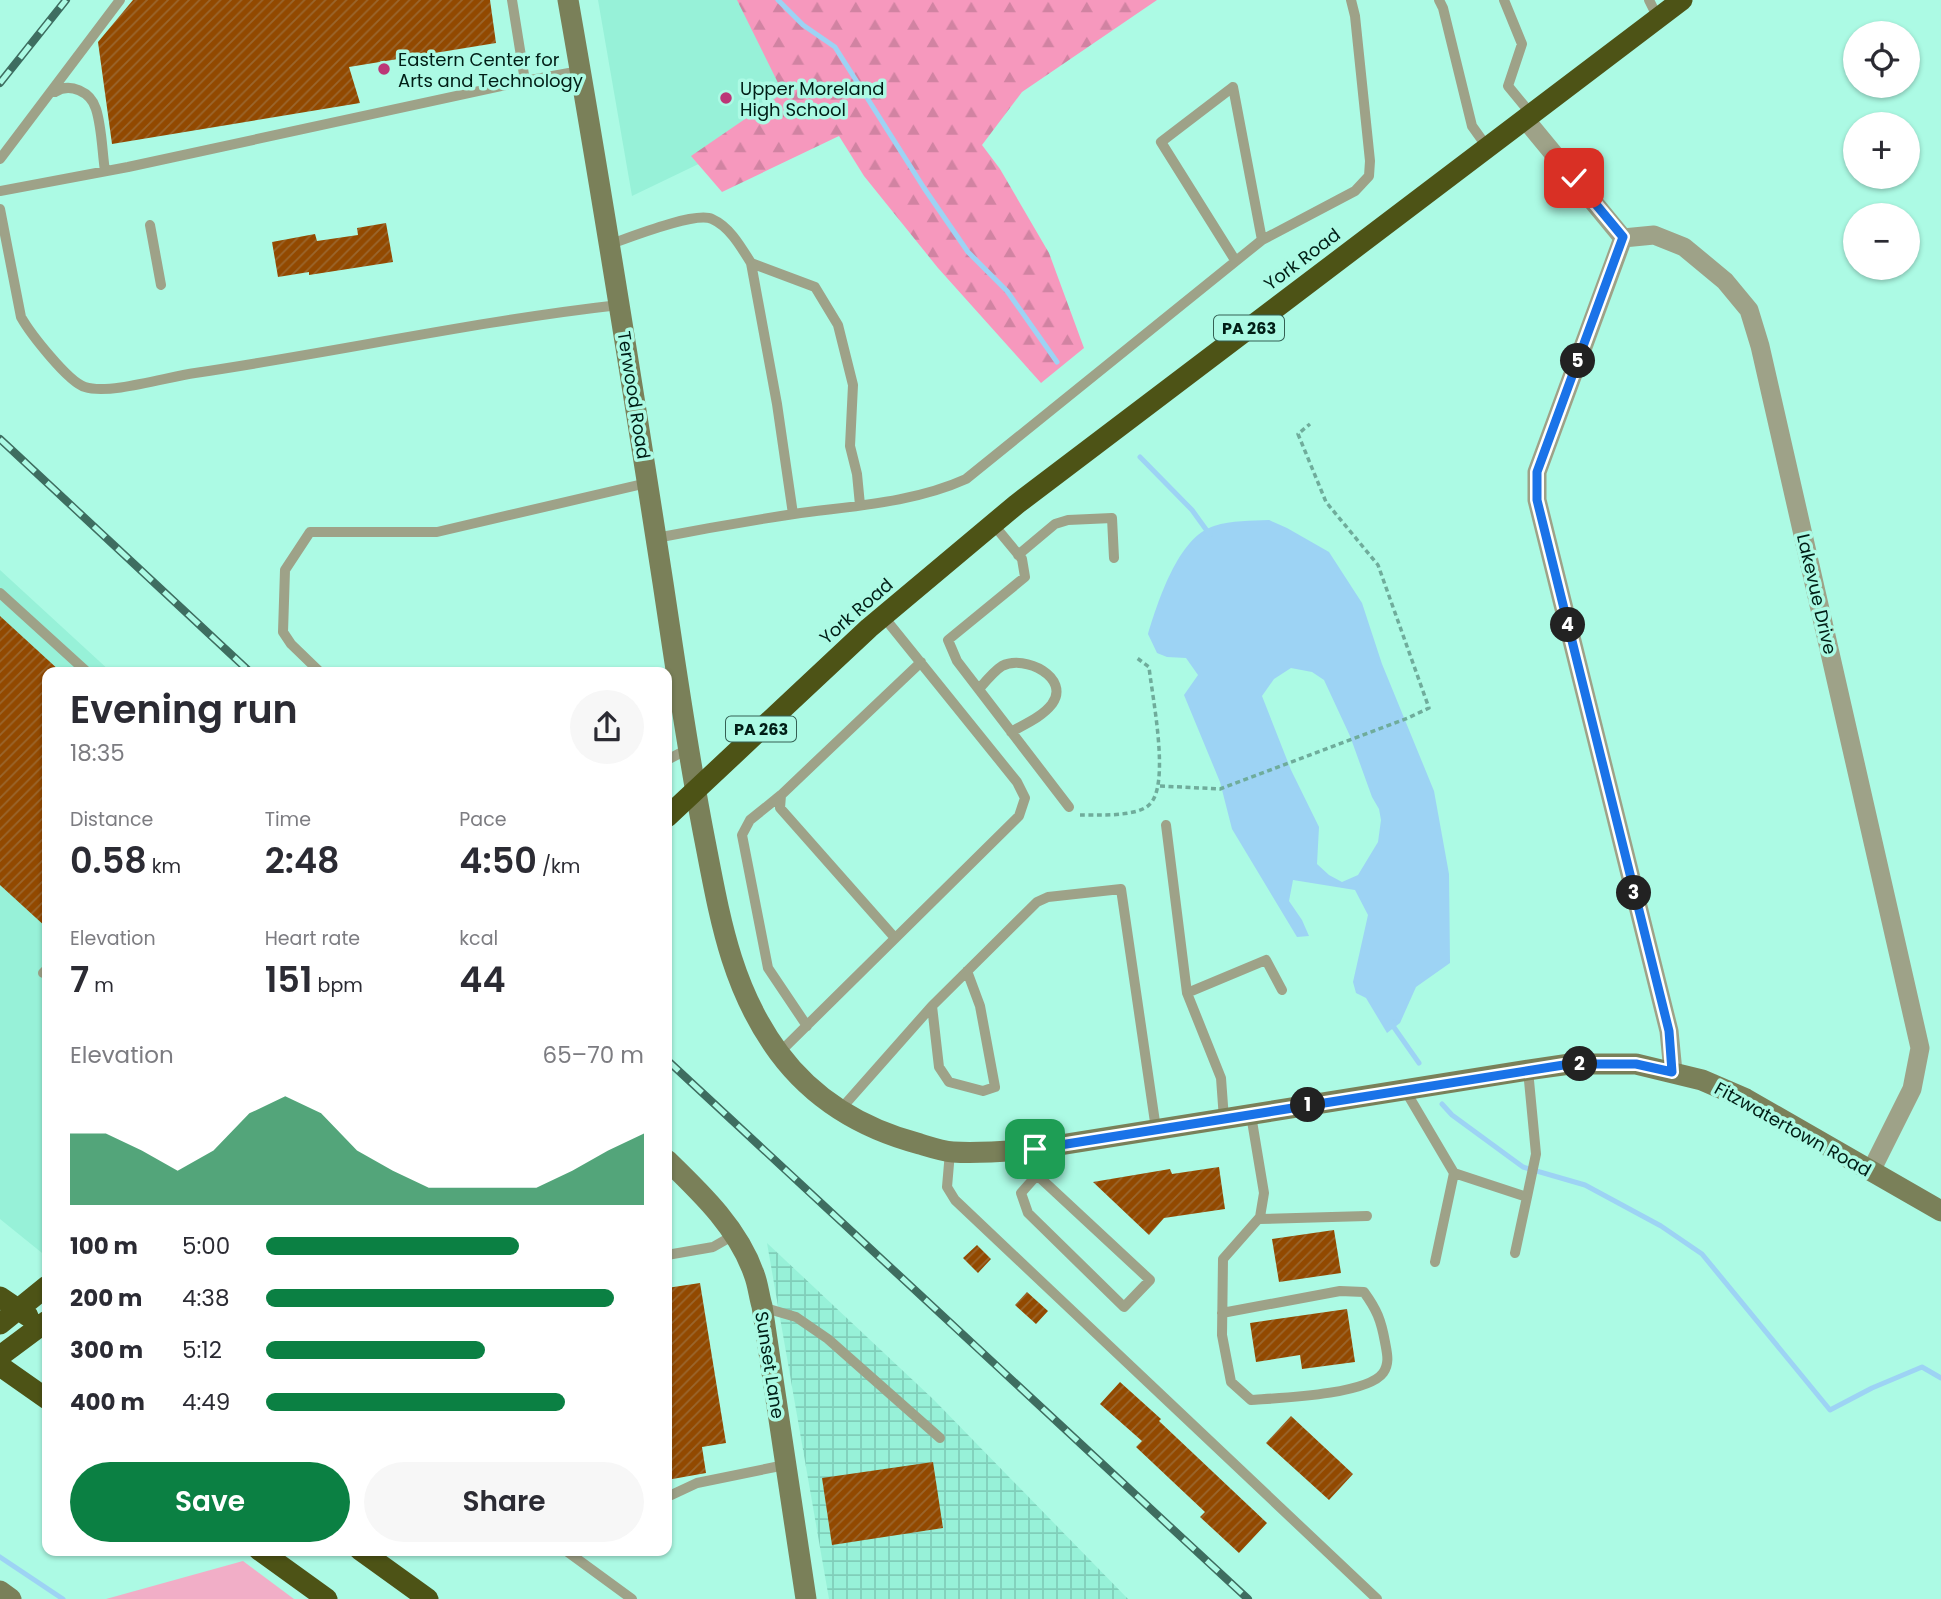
<!DOCTYPE html>
<meta charset="utf-8">
<style>
:root{--surface:#fff;--page:#f7f7f7;--text:#2b2b33;--muted:#7c7c81;--accent:#0b8043}
body{margin:0;font-family:Poppins,sans-serif;background:var(--page);color:var(--text);height:100vh;display:flex;flex-direction:column;font-size:26px;white-space:nowrap}
*{box-sizing:border-box;margin:0}
p{font-size:23px;color:var(--muted)}
.icon{flex:none;width:38px;height:38px;fill:none;stroke:currentColor;stroke-width:2;stroke-linecap:round;stroke-linejoin:round}
.map{position:relative;flex:1;overflow:hidden}
.panel{position:absolute;left:42px;top:667px;width:630px;height:889px;display:flex;flex-direction:column;background:var(--surface);border-radius:14px;box-shadow:0 2px 5px #0004}
.panel>*{flex:none}
.fabs{position:absolute;left:1843px;top:21px;display:grid;gap:14px}
.fabs a{display:grid;place-items:center;width:77px;height:77px;border-radius:50%;background:var(--surface);box-shadow:0 2px 5px #0004;font-size:35px}
.pin{position:absolute;display:grid;place-items:center;width:60px;height:60px;color:#fff;margin:-30px;border-radius:14px;box-shadow:0 4px 10px #0006}
.km{position:absolute;width:35px;height:35px;margin:-18px;border-radius:50%;background:#222;color:#fff;font-size:19px;line-height:35px;text-align:center}
.round{display:grid;place-items:center;flex:none;width:74px;height:74px;border-radius:37px;background:var(--page)}
.head{display:flex;align-items:center;justify-content:space-between;height:119px;padding:0 28px}
h1{font-size:38px;font-weight:600;line-height:52px}
.figures{display:grid;grid-template-columns:repeat(3,1fr);gap:10px;height:119px;padding:7px 28px}
.figures div{display:grid;align-content:center}
.figures b{font-size:35px;font-weight:600}
.figures small{font-size:19px;font-weight:400}
.figures p{font-size:19px}
.chart{height:196px;padding:14px 28px}
.chart p{display:flex;justify-content:space-between}
.chart svg{width:100%;height:126px;margin-top:7px;fill:var(--accent);opacity:.7}
.action{display:flex;gap:14px;margin-top:auto;padding:14px 28px}
.action a{flex:1;height:80px;border-radius:42px;background:var(--accent);color:#fff;font-size:28px;font-weight:600;line-height:80px;text-align:center}
.action a+a{background:var(--page);color:var(--text)}
ul{padding:0 28px;list-style:none;font-size:23px}
li{display:grid;grid-template-columns:112px 84px 1fr;align-items:center;height:52px}
li i{height:18px;border-radius:9px;background:var(--accent)}
.map>svg:first-child{display:block}
</style>
<div class="map">
<svg width="1941" height="1599" viewBox="0 0 1941 1599">
<defs>
<pattern id="industrial-grid" width="8" height="8" patternUnits="userSpaceOnUse" patternTransform="scale(1.75)"><rect width="8" height="8" fill="#97f1d8"/><path d="M0 4h8M4 0v8" fill="none" stroke="#80ceb9"/></pattern>
<pattern id="forest-firs" width="22" height="20" patternUnits="userSpaceOnUse" patternTransform="scale(1.75)"><rect width="22" height="20" fill="#f698bd"/><path d="M5 1l3.5 6h-7zM16 11l3.5 6h-7z" fill="#d183a2"/></pattern>
<pattern id="building-hatch" width="6" height="6" patternUnits="userSpaceOnUse" patternTransform="scale(1.75)"><rect width="6" height="6" fill="#924900"/><path d="M-1 1l2-2M0 6l6-6M5 7l2-2" fill="none" stroke="#9a662e"/></pattern>
</defs>
<rect width="100%" height="100%" fill="#acfae4"/>
<path fill="#97f1d8" d="M598,0h442l-408,196z
M0,570l111,102h-64v585l-47,-38z"/>
<path fill="url(#industrial-grid)" d="M767,1243l167,157 194,199h-299z"/>
<path fill="url(#forest-firs)" d="M737,0h420l-135,92 -40,53 18,24 49,84 35,95 -43,35 -103,-115 -74,-92 -25,-40 -117,56 -31,-36 92,-63z"/>
<path fill="#f1aec7" d="M243,1561l51,38h-188z"/>
<path fill="#9dd3f4" fill-rule="evenodd" d="M1269,520l18,8 42,24 33,51 20,61 52,127 15,83 1,89 -34,24 -16,36 -13,10 -21,-35 -10,-5 -3,-11 15,-67 -13,-25 -62,-10 -4,21 13,19 7,16 -12,1 -65,-108 -12,-47 -36,-87 14,-20 -12,-17 -19,-1 -10,-4 -9,-19c10,-32 30,-97 66,-108 18,-6 37,-5 55,-6zM1291,668l21,4 12,8 26,56 22,61 7,12 2,11 -3,22 -20,33 -16,7 -13,-7 -12,-11 2,-37 -28,-57 -29,-74 12,-17z"/>
<g fill="none" stroke-linecap="round" stroke-linejoin="round">
<path stroke="#9dd3f4" stroke-width="5" d="M778,0l25,25 32,22 89,141 44,64 39,39 50,71
M1140,457l52,53 18,25
M1394,1022l-1,4 26,37
M1442,1104l10,11 71,52 62,18 76,41 41,28 128,156 42,-22 50,-21 19,11
M0,1557l63,42"/>
</g>
<path fill="url(#building-hatch)" d="M133,0h357l6,43 -147,24 11,36 -248,41 -14,-102z
M386,223l7,39 -84,13v-3l-31,5 -6,-35 43,-8 2,7 41,-6 -1,-7z
M0,616l61,56h-14v256l-47,-43z
M1219,1167l6,42 -61,9 -15,17 -56,-53 77,-13 2,5z
M1334,1230l7,43 -62,9 -7,-43z
M977,1245l14,14 -13,14 -15,-15z
M700,1283l26,160 -24,4 4,26 -39,7v-192z
M1027,1292l21,19 -12,13 -21,-19z
M1347,1309l8,53 -53,7 -2,-14 -44,7 -6,-39z
M1120,1382l41,37 -2,2 108,102 -28,30 -39,-36 5,-5 -69,-65 6,-6 -42,-37z
M1291,1416l62,58 -24,26 -63,-57z
M933,1462l10,66 -111,17 -10,-67z"/>
<g fill="none" stroke-linecap="round" stroke-linejoin="round">
<path stroke="#6fac9b" stroke-width="3.5" stroke-dasharray="5 3.5" stroke-linecap="butt" d="M1160,786l60,3 188,-71 21,-10 -51,-143 -52,-63 -28,-68 12,-10
M1080,815c17,0 56,2 69,-10 22,-19 3,-109 0,-138l-12,-9"/>
<path stroke="#9ea288" stroke-width="10" d="M512,0l13,81 55,-10
M1439,0l4,8 29,118 15,21
M1504,0l18,44 -14,42 23,28
M1649,0l9,18
M55,92c15,-10 36,0 41,17 6,19 6,42 9,62
M0,159l120,-159
M0,191l128,-24 397,-86
M0,209l21,108c9,16 47,65 64,70 24,8 82,-10 110,-14 142,-21 282,-52 424,-68
M150,225l11,60
M1262,240l93,-49 14,-15 1,-15 -15,-145 -4,-16
M608,245c20,-7 87,-34 104,-26 18,8 29,28 39,44l26,141 16,110
M751,263l64,24 23,38 15,60 -3,61 7,28 3,31
M993,524l29,35 3,18 -77,63 9,21 112,146
M656,538c46,-9 92,-17 138,-24 57,-8 119,-11 172,-35l296,-239 -29,-153 -72,55 74,118
M1018,555l37,-31 13,-4 44,-2 2,40
M0,593l87,79
M320,672l-29,-28 -8,-12 2,-62 25,-38h127l210,-49
M979,689c6,-7 15,-18 23,-23 23,-12 69,12 50,38 -10,13 -27,20 -41,28
M667,760l21,-11
M781,795l-31,25 -8,15 26,133 39,58
M1166,825l21,168 34,85 3,41
M895,938l-115,-130 1,-13 140,-133
M43,973l4,-4
M1187,993l79,-33 16,30
M932,1006l7,61 10,15 34,9 12,-4 -15,-81 -13,-35
M779,1053l240,-237 6,-18 -8,-16 -134,-166
M1405,1090l49,83 73,24 -12,56
M840,1110l92,-104 105,-104 11,-5 73,-8 35,240
M1035,1149l2,26 113,105 -26,27 -96,-94 -7,-20 16,-18
M950,1152l-3,35 8,13 422,399
M1527,1197l9,-43 -8,-84
M1259,1219l108,-3
M667,1255l46,-8 21,-12
M1435,1262l19,-89
M762,1307l34,10 32,22 112,99
M1222,1313l118,-22 24,1c13,18 17,28 21,50 2,11 5,21 -2,31 -16,22 -105,25 -132,27l-20,-18 -9,-47 1,-76 37,-42 4,-24 -13,-78
M667,1497l30,-14 88,-18
M565,1550l67,49"/>
<path stroke="#9ea288" stroke-width="19" d="M1525,119l98,119 31,-3 30,12 41,34 24,29 11,36 160,702 -8,41 -41,82
M1623,238l-86,234v28l132,531 4,41"/>
<path stroke="#7a8059" stroke-width="21" d="M568,0c34,194 65,389 95,583 13,86 25,172 42,258 15,77 26,147 74,212 35,47 84,76 141,91 10,3 22,7 33,8 27,2 55,-1 82,-3l493,-79 42,-6h66l66,16 44,19 195,112
M667,1160c34,33 71,68 87,114 4,10 5,22 8,32l44,293
M0,1591l11,8"/>
<path stroke="#4d5316" stroke-width="21" d="M667,817l202,-189 148,-124 665,-504
M0,1297l28,19
M0,1324l47,-38
M0,1356l47,-35
M0,1366l47,33
M259,1550l68,49
M360,1550l68,49"/>
<g stroke="#3e6d60" stroke-width="8">
<path id="rail" d="M0,83l66,-83
M0,439l250,233
M667,1060l581,539"/>
</g>
<use href="#rail" stroke="#acfae4" stroke-width="5" stroke-dasharray="16" stroke-linecap="butt"/>
</g>
<g fill="none" stroke-linecap="round" stroke-linejoin="round">
<g stroke="#fff" stroke-width="14">
<path id="route" d="M1035,1149l535,-85h66l36,8 -3,-41 -132,-531v-28l86,-235 -49,-59"/>
</g>
<use href="#route" stroke="#1a73e8" stroke-width="9"/>
</g>
<g fill="#bc3677" stroke="#acfae4" stroke-width="2.5">
<circle cx="384" cy="69" r="7"/>
<circle cx="726" cy="98" r="7"/>
</g>
<g text-anchor="middle" dominant-baseline="central" stroke-width="7" stroke-linejoin="round" paint-order="stroke">
<g fill="#acfae4" stroke="#346054" stroke-width="2">
<rect x="1214" y="315.5" width="70" height="25" rx="5"/>
<rect x="726" y="716.5" width="70" height="25" rx="5"/>
</g>
<g font-size="16" font-weight="bold" fill="#001e16">
<text x="1249" y="328">PA 263</text>
<text x="761" y="729">PA 263</text>
</g>
<g font-size="18" fill="#001e16" stroke="#acfae4" text-anchor="start">
<text x="398" y="59">Eastern Center for<tspan x="398" dy="21">Arts and Technology</tspan></text>
<text x="740" y="88">Upper Moreland<tspan x="740" dy="21">High School</tspan></text>
</g>
<g font-size="18" fill="#001e16" stroke="#acfae4">
<text transform="translate(1302 259) rotate(-37)">York Road</text>
<text transform="translate(634 395) rotate(81)">Terwood Road</text>
<text transform="translate(1817 594) rotate(77)">Lakevue Drive</text>
<text transform="translate(856 611) rotate(-41)">York Road</text>
<text transform="translate(1793 1129) rotate(29)">Fitzwatertown Road</text>
<text transform="translate(770 1365) rotate(81)">Sunset Lane</text>
</g>
</g>
</svg>
<div class="fabs">
<a><svg class="icon" aria-label="locate" viewBox="0 0 24 24"><circle cx="12" cy="12" r="6"/><path d="M12 2v4M12 18v4M2 12h4M18 12h4"/></svg></a>
<a>+</a>
<a>−</a>
</div>
<div class="pin" style="left:1035px;top:1149px;background:#1e9e55"><svg class="icon" aria-label="arrive" viewBox="0 0 24 24"><path d="M6 21V4h12l-3 4 3 4H6"/></svg></div>
<div class="pin" style="left:1574px;top:178px;background:#d93025"><svg class="icon" aria-label="check" viewBox="0 0 24 24"><path d="M5 12l5 5 9-10"/></svg></div>
<b class="km" style="left:1308px;top:1105px">1</b>
<b class="km" style="left:1580px;top:1064px">2</b>
<b class="km" style="left:1634px;top:893px">3</b>
<b class="km" style="left:1568px;top:625px">4</b>
<b class="km" style="left:1578px;top:361px">5</b>
<section class="panel">
<div class="head"><div><h1>Evening run</h1><p>18:35</p></div><a class="round"><svg class="icon" aria-label="share" viewBox="0 0 24 24"><path d="M12 15V3M7 8l5-5 5 5M5 13v7h14v-7"/></svg></a></div>
<div class="figures">
<div><p>Distance</p><b>0.58<small> km</small></b></div>
<div><p>Time</p><b>2:48</b></div>
<div><p>Pace</p><b>4:50<small> /km</small></b></div>
</div>
<div class="figures">
<div><p>Elevation</p><b>7<small> m</small></b></div>
<div><p>Heart rate</p><b>151<small> bpm</small></b></div>
<div><p>kcal</p><b>44</b></div>
</div>
<div class="chart"><p><span>Elevation</span>65–70 m</p>
<svg viewBox="0 0 160 44" preserveAspectRatio="none"><path d="M0 44V19L10 19L20 25L30 32L40 25L50 12L60 6L70 12L80 25L90 32L100 38L110 38L120 38L130 38L140 32L150 25L160 19V44z"/></svg>
</div>
<ul>
<li><b>100 m</b>5:00<i style="width:67%"></i></li>
<li><b>200 m</b>4:38<i style="width:92%"></i></li>
<li><b>300 m</b>5:12<i style="width:58%"></i></li>
<li><b>400 m</b>4:49<i style="width:79%"></i></li>
</ul>
<div class="action"><a>Save</a><a>Share</a></div>
</section>
</div>
